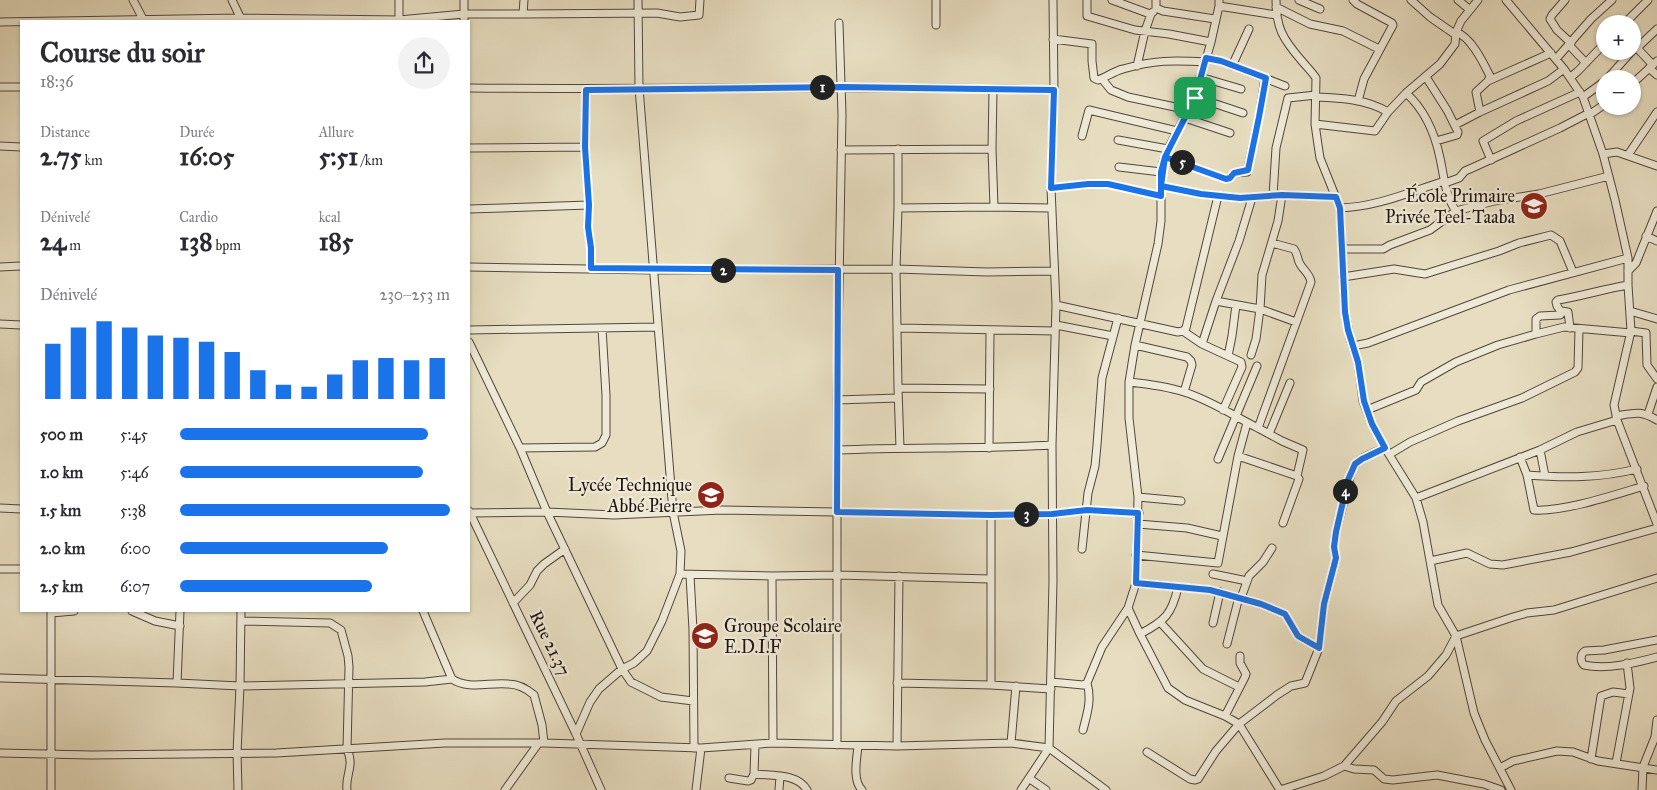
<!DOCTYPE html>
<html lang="fr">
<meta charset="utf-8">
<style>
:root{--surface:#fff;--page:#f2f2f3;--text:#2b2b33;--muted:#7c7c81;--accent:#1a73e8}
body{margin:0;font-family:"IM FELL Great Primer",serif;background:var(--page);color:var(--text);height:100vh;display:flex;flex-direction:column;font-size:19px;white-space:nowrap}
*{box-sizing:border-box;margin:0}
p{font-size:16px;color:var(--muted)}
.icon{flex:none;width:28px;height:28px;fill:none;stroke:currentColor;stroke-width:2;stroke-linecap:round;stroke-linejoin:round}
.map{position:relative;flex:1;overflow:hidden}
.drawer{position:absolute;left:20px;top:20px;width:450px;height:592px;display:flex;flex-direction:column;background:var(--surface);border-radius:0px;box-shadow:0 1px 4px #0004}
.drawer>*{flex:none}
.tools{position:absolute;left:1596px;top:15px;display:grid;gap:10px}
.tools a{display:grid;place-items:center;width:45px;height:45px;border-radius:50%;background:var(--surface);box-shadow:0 1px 4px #0004;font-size:25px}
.pin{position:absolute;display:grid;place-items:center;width:42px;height:42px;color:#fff;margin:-21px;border-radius:10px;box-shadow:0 2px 8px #0006}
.km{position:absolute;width:25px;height:25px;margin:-12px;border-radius:50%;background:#222;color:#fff;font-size:14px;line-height:25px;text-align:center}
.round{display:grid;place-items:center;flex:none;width:52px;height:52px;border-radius:26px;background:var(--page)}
.headline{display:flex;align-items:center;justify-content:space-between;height:85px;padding:0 20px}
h1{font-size:28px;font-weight:800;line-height:38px}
.figures{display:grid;grid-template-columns:repeat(3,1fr);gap:8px;height:85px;padding:5px 20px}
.figures div{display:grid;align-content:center}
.figures b{font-size:25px;font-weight:800}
.figures small{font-size:14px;font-weight:400}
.figures p{font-size:14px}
.chart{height:140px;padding:10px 20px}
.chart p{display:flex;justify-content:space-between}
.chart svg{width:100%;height:90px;margin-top:5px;stroke:var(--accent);stroke-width:6}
ul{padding:0 20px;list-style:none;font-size:16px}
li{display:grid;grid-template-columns:80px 60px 1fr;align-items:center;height:38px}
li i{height:12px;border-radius:6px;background:var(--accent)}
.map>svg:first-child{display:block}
</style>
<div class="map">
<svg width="1657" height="790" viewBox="0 0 1657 790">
<rect width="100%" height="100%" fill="#e7dec1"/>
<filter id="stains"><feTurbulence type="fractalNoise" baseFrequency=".004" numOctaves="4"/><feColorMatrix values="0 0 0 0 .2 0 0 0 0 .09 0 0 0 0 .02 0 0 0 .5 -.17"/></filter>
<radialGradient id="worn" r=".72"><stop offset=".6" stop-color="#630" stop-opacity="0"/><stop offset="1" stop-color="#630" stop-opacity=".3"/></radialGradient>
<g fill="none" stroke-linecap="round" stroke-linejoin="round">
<g stroke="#52463c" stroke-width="9">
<path id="street" d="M133,0l10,19
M232,0l10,21
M936,0v25
M1087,0v16l48,14 34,4 42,8
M1112,0l38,14 3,-2
M1156,0v8l7,3 52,8
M1276,0c0,28 7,39 25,60 5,6 11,12 15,18l-1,46 3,21 2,13 20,50 5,104 5,26 8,24 5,39 9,23 13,24 31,50 7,24 15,83 18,31 18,77 11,27 26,50
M1299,0l21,9
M1353,0l4,4 35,19 1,2 -29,54 -6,22
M1411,0l19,17 26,18
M1458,0l11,9
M1506,0l58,69 19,28 20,57 12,46 13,58v27l3,46 -17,74 3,15 40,104
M1565,0l-13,15 -2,4 7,11 14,13
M1219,6l57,9
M1276,7l34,17 33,7 36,18
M523,14l1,-14
M399,20v-20
M464,21v-21
M0,22l240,-4 159,2 65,-6h59l134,-1 23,4 19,-2 1,-15
M1624,24l24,-24
M1456,32c15,5 27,30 34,44l-2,5 -12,11 4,20
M1053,39l39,5v17l2,17 4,2c9,-3 16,-9 25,-11 31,-9 50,-9 82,-7
M1569,45l17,18
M1637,48l20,-19
M1632,51l5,-3 16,17
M1206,57l15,4 64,25
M1556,59l35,-40 21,-19
M1137,66l8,-35 6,-17
M1232,66l17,-37
M1649,68l8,7
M1200,77l41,12
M1426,77l21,33 11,22 -1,3 -21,6
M1571,77l7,-6 27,-28
M1102,79l9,11 17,7 61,13
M1607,79l25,-28
M1488,81l63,-28
M1632,84l25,-23
M0,87h21
M469,88c195,2 390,-3 585,2
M993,89l-1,60 2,58 58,1
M586,90l-1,57 4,58 -1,22 3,21v20
M1406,93c19,17 29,41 34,65 4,18 5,38 16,53l38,-10 45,-7 70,-18
M1195,97l48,16
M1316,97c25,1 50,2 72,15
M1583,97l22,-16
M1589,115l16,-11
M1185,118l45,15
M1315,124l60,7 13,-19 18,-19 34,-29 15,-20 1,-12 5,-11 17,-21
M1455,125l25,-13 68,-31 16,-12
M1082,136l7,-26 88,21
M1118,140l50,9
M0,146l21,1
M469,148l116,-1
M841,150l151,-1
M1603,154l14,-2 40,14
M1628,155l29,-43
M1165,157l61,22 4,-1 4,-5 13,-1 12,-55 6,-39
M1491,160l-8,-19 33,-20 64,-29
M1119,167l42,5
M1445,183l14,-5 6,-7 7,-3 88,-40 29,-15
M1161,186l40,8 39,4 42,-3 54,2
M1051,188l37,-4h20l53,12
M1282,195l-4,26 -16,54 -2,34 36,13
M1273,196l3,-48 12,-50 28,-3
M898,208v-59
M1340,208c37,-1 69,-16 105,-27
M469,209l120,-4
M1646,236l11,5
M1342,249h41l7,-4 40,-15 26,-19
M0,267l21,-1
M469,267l184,3 243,-1 91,3 67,-1
M1628,271l8,-8 21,-52
M1343,277l51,-8 31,5 74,-23 20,-8 32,-8 9,6 13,31
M1056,305l122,27 5,-1 3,-3 32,-132
M1561,311l7,1 2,16
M1630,311l27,8
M0,324l21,1
M1056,325l57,11
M898,328l157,3
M469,330l188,-3
M1183,331l19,13 39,18 1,5 -19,43
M1631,331l15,2 1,32 10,14
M1536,334v-15l4,-3 20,-1 2,-2 -5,-7 -1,-4 2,-2c24,-4 46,-11 70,-15
M469,342l51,106 27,64 75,157 9,13 30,15 32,4
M1202,344l14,-43
M1135,345l52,12 4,4 1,4 -8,27
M1353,346l15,-3 141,-53 119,-32
M1251,355l5,-16 4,-30 -44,-8 23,-60 13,-43
M1228,356l4,-20 4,-31
M1129,382c19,2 37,4 55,10 26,8 50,24 74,36l53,-146c-1,-8 -7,-11 -11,-18 -3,-5 -2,-10 -6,-15l-22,-6
M898,388l-2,-119 2,-61 96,-1
M837,400l61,-2
M1367,410l49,-20 5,-8 35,-20 42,-17 38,-11 28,-7 67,6
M1648,414l9,-27
M1616,416c19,-3 24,-6 41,4
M1258,428l24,13 21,9 -6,26
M1269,434l21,-51
M520,448l75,-1 7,-4 4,-8v-40l-4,-67
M900,448l-2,-60 92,1
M989,448l1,-117
M838,450c71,-3 143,-1 214,-5
M1540,450l5,26
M1390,454l20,-12 48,-21 64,-23 53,-26 3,-4 1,-39
M1238,456l59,20 2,3 -16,44
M1520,457l7,18 7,35c30,2 80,-15 110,-24
M1218,459l39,-93
M1527,475c38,3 73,3 110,-6
M1138,497l43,4
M1416,498l124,-48 37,-18 40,-12
M0,508l21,1
M469,511l107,223 25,56
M469,513l78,-1 67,3 108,-5 115,2v-112l5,-285 -3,-92
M991,515v170
M1138,524l49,4 35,8
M1082,549l6,-56 7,-27 2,-21 5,-67 16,-60
M1136,555l82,8 20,-107 9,-33
M1430,561l37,-8 23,11 13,1 68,-13 86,-24
M0,569h21
M680,574l92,2 65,-1v-63l154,3 61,-1 35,-4 52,3
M1213,574l34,7
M690,575l3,55 1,118
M772,576l1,167
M1136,583l74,7 51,14 24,10 13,22 21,12
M1241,598l8,-22 14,-14 9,-14
M513,603l17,-18 7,-14 7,-7 21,-15
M1128,608l12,26 28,54 17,12 40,16 14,8 41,66
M132,611l23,10 25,5
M180,611l-3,72 63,3 -3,67 1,37
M241,611l-1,75 185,-4 27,-3
M423,611l29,68c16,11 38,3 56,5 10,0 19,5 26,11l8,30 2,18
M51,613l23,-2
M241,621l89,2 11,7 7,26 1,11 -2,82c8,19 -2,24 0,41
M1160,622l43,47 36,18
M1213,623l7,-31
M1140,634c25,-13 32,-20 38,-47
M1657,640l-53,10 -19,1c-5,3 -5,10 -1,14 22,5 51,-2 73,-8
M1227,644l12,-47
M0,678l177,5
M1051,682l32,3 4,-2 15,-36 26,-39 8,-25 2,-86 -9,-79v-36l6,-37 23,-101 3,-23v-35l2,-24 5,-13 27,-52 16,-55 8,-36v-6
M897,683l94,2 60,4
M1225,716l20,-39 1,-3 -6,-11v-7
M1083,730c4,-16 9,-30 4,-47
M576,734l14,-32 9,-13 23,-20 12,-6 13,-12 15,-30 18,-47 1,-23 -8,-39 -34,-424 -1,-88
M1011,743l5,-57
M837,745v-170l153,4
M858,746c-1,12 -6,34 4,44
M897,746l2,-170
M1147,752l43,27 5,1 3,-1 18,-28 23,-27 38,-29 14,-9 14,-3 14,-35 5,-44 12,-46 -2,-11 2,-15 16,-62c6,-13 21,-17 33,-22
M0,753l91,2 185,-2 169,-10h99l157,5 72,-5 124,3 114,-3 38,5 57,42
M1591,759l10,-63 12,-4 16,2
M1616,763l14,-75 -3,-25
M1344,766l38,-44 14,-21 32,-25 18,-21 10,-19 57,-19 14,-4 27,-3 103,-32
M1500,768l13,-7 44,-10 16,1 25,9 59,9
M754,774l1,-29
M729,778l19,3 3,-1 3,-6c18,2 43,-1 53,16
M1030,779l16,11
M51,790v-179
M505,790l33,-46
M696,790l5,-42
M779,790l1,-14
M1021,790l28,-42 4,-167 -1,-136 4,-140 -5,-117 3,-98 -1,-90
M1280,790l44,-14 20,-10 10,3 20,1 10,9 9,1 44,-5 47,9 17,6
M1642,790l1,-23 12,-30 2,-17"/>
</g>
<use href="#street" stroke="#efead7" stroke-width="7"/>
</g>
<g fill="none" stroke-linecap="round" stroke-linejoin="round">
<g stroke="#fff" stroke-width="10">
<path id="route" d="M1195,98l-30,59 -4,15v24l-53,-12h-20l-37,4 3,-98 -212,-3 -256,3 -1,57 4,58 -1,22 3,21v20l247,2 -1,242 154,3 61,-1 35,-4 51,3 -2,70 74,7 51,14 24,10 13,22 21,12 5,-44 12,-46 -2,-11 2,-15 12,-52 7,-16 7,-5 23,-11 -13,-24 -8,-23 -6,-39 -10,-32 -3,-18 -5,-104 -4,-11 -54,-2 -42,3 -39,-4 -40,-8 4,-29 61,22 4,-1 4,-5 14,-3 11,-53 7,-39 -45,-17 -15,-3 -11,40"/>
</g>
<use href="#route" stroke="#1a73e8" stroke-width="6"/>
</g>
<defs>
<g id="school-disc" transform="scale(1.4375)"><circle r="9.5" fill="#8f2418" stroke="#efead7"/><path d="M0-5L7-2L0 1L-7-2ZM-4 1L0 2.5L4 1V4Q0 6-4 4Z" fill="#fff"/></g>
</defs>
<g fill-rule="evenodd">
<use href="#school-disc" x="1534" y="206"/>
<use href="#school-disc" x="711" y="495"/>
<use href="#school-disc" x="705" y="636"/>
</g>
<g text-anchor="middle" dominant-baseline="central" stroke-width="4.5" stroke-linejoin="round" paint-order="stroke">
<g font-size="18" fill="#20140f" stroke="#efead7" text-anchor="end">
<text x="1515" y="196">École Primaire<tspan x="1515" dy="21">Privée Teel-Taaba</tspan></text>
<text x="692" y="485">Lycée Technique<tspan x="692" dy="21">Abbé Pierre</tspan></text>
<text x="724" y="626" text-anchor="start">Groupe Scolaire<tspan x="724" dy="21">E.D.I.F</tspan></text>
</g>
<g font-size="18" fill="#20140f" stroke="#efead7">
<text transform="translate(550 643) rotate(64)">Rue 21.37</text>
</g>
</g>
<rect width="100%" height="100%" filter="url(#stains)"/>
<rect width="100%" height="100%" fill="url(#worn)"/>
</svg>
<div class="tools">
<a>+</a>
<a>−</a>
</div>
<div class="pin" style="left:1195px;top:98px;background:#1e9e55"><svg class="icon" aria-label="arrive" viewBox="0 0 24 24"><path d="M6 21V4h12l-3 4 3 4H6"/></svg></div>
<b class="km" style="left:822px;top:87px">1</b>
<b class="km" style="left:723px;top:270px">2</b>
<b class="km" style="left:1026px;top:514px">3</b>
<b class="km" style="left:1345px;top:491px">4</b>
<b class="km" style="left:1182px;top:162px">5</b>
<section class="drawer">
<div class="headline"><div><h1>Course du soir</h1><p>18:36</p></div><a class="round"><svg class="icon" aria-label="share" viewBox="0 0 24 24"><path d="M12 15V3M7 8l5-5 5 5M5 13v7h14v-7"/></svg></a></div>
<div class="figures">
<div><p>Distance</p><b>2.75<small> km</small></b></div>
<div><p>Durée</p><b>16:05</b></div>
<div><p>Allure</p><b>5:51<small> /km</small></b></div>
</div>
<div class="figures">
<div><p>Dénivelé</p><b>24<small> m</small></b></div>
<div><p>Cardio</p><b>138<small> bpm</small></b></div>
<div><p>kcal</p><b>185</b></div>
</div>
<div class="chart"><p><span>Dénivelé</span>230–253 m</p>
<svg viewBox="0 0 160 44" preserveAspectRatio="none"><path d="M5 44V17M15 44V9M25 44V6M35 44V9M45 44V13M55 44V14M65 44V16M75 44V21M85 44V30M95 44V37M105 44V38M115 44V32M125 44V25M135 44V24M145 44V25M155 44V24"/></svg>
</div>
<ul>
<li><b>500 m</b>5:45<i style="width:92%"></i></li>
<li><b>1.0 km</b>5:46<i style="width:90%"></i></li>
<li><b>1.5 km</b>5:38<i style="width:100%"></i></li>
<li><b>2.0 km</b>6:00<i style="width:77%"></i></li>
<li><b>2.5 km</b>6:07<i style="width:71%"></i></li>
</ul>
</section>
</div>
